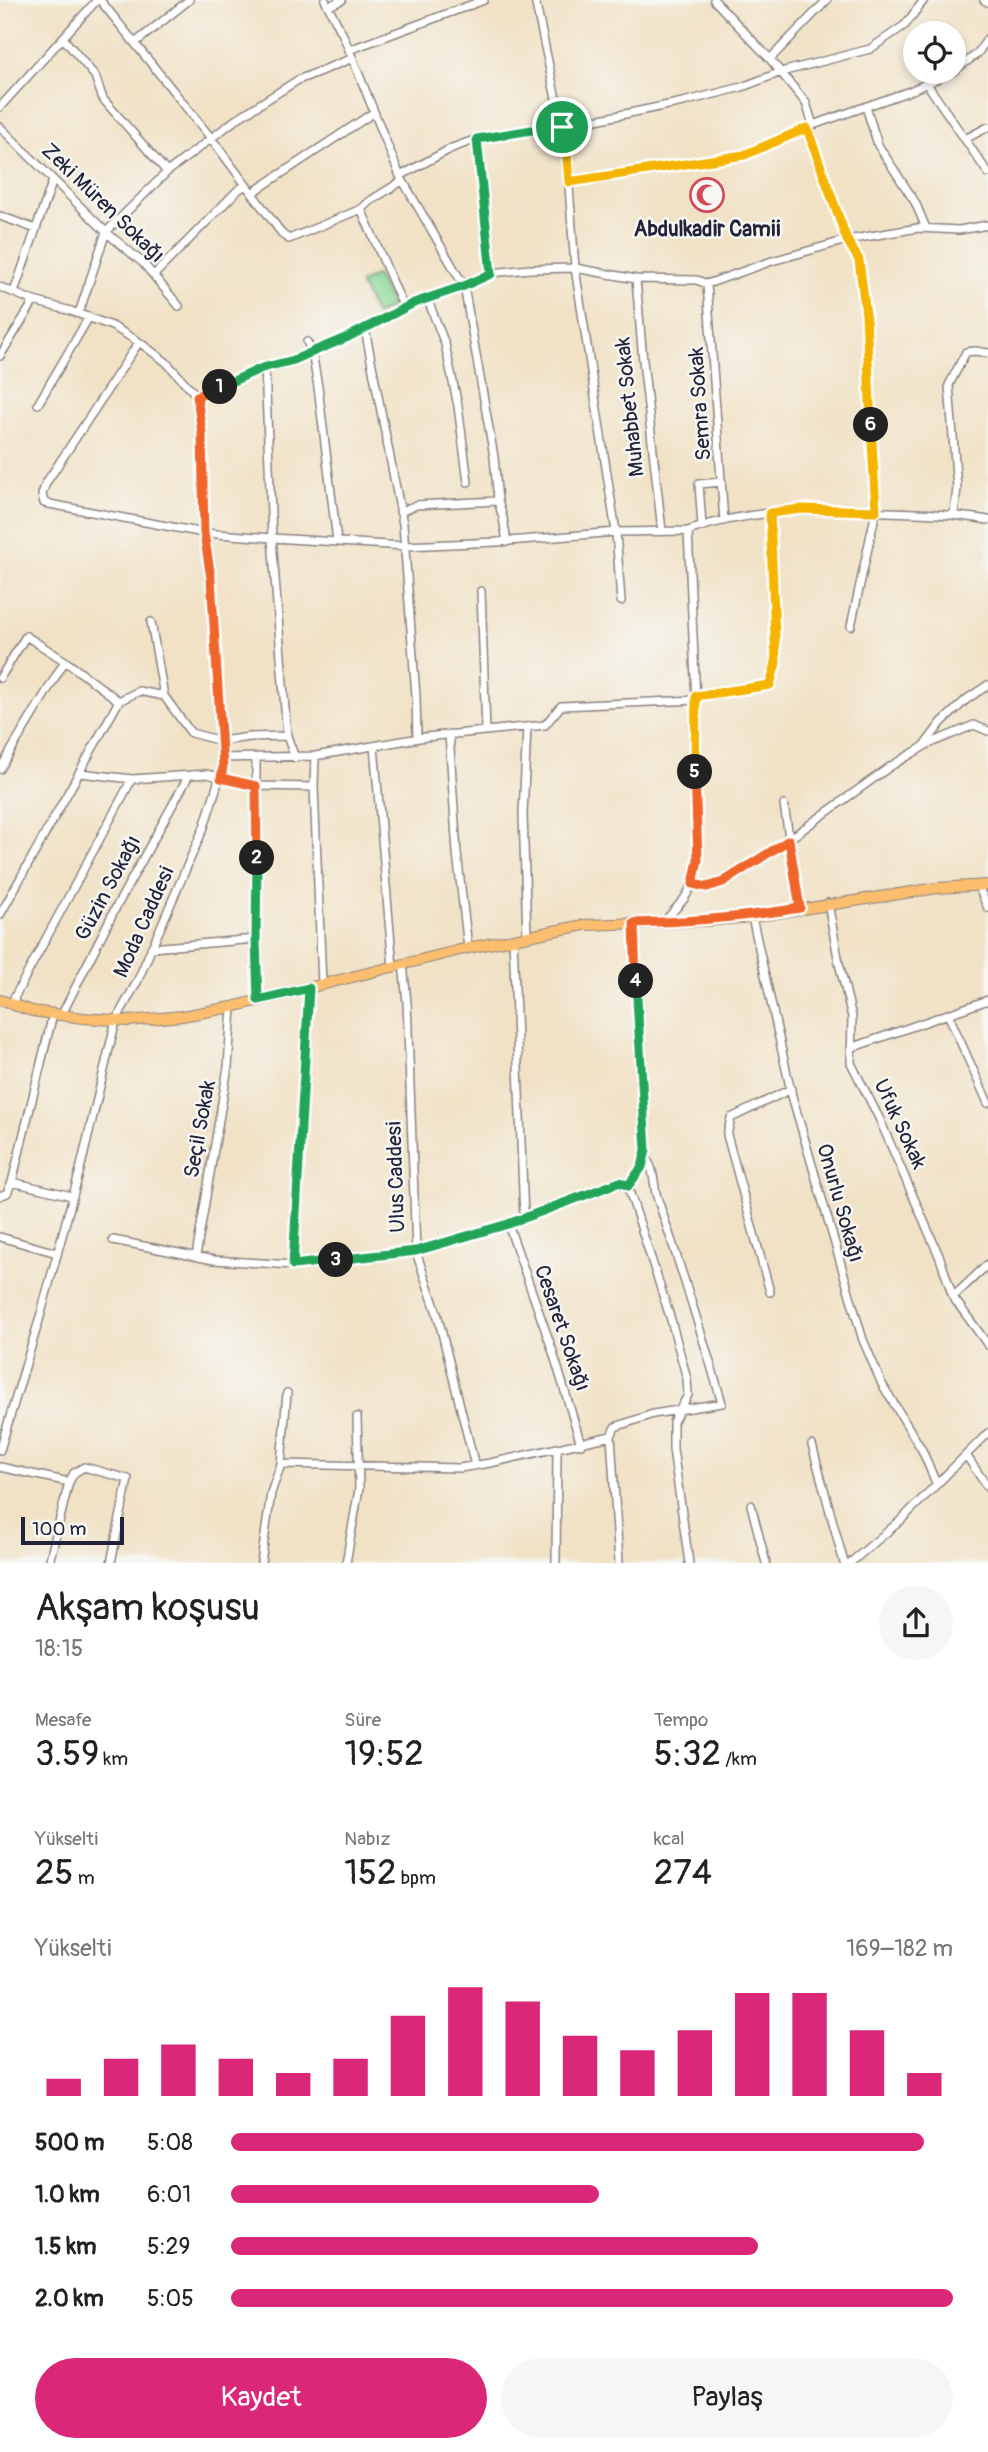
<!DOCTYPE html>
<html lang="tr">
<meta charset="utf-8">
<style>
:root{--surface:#fff;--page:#f6f6f6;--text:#222;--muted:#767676;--accent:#db2777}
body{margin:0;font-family:Pangolin,sans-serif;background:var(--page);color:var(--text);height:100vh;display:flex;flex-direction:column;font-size:26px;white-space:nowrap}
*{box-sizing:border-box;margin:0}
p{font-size:23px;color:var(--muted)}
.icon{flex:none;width:38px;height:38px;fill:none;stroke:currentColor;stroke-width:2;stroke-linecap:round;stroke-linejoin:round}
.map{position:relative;height:1563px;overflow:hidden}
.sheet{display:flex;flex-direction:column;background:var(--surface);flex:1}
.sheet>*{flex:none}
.fabs{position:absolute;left:903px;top:21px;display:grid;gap:14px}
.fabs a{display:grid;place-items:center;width:63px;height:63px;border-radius:50%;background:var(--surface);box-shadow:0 4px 10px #0003;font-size:35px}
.scale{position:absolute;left:21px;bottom:18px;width:103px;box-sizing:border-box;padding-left:7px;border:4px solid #22223b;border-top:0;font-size:19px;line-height:24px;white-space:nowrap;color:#22223b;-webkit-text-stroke:5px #f6f6f2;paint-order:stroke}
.pin{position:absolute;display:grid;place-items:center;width:60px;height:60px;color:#fff;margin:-30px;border:4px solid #fff;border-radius:50%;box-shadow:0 2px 7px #0007}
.km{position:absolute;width:35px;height:35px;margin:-18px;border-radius:50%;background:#222;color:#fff;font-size:19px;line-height:35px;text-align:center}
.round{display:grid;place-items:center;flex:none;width:74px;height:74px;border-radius:37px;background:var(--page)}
.head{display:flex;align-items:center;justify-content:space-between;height:119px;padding:0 35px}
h1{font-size:38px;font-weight:600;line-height:52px}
.stats{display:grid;grid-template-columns:repeat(3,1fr);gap:10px;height:119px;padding:7px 35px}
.stats div{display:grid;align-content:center}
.stats b{font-size:35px;font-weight:600}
.stats small{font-size:19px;font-weight:400}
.stats p{font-size:19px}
.chart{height:196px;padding:14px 35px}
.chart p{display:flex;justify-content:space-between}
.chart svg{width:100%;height:126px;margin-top:7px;stroke:var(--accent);stroke-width:6}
.action{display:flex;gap:14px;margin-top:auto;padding:14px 35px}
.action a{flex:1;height:80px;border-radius:42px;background:var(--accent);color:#fff;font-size:28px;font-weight:600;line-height:80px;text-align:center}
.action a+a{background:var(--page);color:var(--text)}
ul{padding:0 35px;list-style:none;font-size:23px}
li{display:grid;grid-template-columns:112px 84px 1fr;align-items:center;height:52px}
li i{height:18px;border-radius:9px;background:var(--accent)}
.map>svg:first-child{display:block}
</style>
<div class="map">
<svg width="988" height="1563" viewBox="0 0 988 1563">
<rect width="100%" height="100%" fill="#f6f6f2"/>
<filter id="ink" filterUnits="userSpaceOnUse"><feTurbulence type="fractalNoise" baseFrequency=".0143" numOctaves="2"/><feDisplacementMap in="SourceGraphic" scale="14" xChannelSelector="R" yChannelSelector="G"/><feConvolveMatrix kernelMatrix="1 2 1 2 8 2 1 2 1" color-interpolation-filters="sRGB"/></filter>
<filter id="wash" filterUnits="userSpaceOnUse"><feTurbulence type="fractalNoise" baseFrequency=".00686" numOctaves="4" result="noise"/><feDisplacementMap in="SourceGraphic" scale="28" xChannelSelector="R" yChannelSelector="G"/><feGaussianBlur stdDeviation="1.57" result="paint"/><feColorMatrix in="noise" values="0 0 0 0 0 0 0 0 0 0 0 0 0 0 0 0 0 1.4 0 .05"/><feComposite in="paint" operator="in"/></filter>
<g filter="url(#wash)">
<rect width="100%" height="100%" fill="#f1e2c6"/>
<path fill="#8ad896" stroke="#567d68" stroke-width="2" d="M376,275l17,31 -17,9 -16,-31z"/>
</g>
<g filter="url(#ink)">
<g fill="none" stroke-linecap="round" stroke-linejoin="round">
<g stroke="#8a8280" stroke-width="10">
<path id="minor" d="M100,0l111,138 72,97 6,4 72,-30 9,-8 32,-20
M325,0l18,35 57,141 64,110 30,171 4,44 5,17 4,24
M535,0l27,127 121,-25 59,-15 39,-15 89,-23 35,-24 19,-25
M714,0l56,59 36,44 7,22
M984,0l4,2
M329,6l13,-6
M63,38l32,38 8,23 64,73
M135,43l54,-43
M349,50l135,-50
M770,59l57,-59
M954,71l23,-17 11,-16
M927,84l61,89
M0,107l97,-107
M866,107l12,38 37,57 11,26
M0,127l106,105 37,31 36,43
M807,128l40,112 12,20 7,55 10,196 -25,115
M477,139l14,134
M965,139l23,-12
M400,176l52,-28 25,-9 79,-13 6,1 3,5 10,136 41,264 72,-1 8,169 -1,81 3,79 -5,24 -9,15 -20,23
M569,182l175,-27 69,-30 97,-34 42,-19
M252,193l121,-80
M361,209l43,99
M0,216l36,13
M154,275l84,-85 8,-5
M636,279l7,82 19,170
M707,284l65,-23 75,-21 71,-12 41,2 29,-5
M707,284l17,237
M0,287l34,14 37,10 41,15 27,16 27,20 31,34 5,37 2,100 7,45 12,189 -19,60 -67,155 -21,38 -36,150 -40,147 -40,133
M14,292l39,-112
M427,298l18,46 13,62 10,76
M79,313l27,-81 61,-60 71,-54 60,-38 55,-22
M365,329l38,195 13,172 1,42
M139,342l-93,141 -4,11 2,9 160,30 68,5 15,198 8,22
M307,342l5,10 6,35 19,154
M0,356l34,-55
M265,367l7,171 133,8 92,-4 119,-10 5,69
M197,396l65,-28 32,-8 54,-23 66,-34 50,-17 27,-13 39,-4 45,-1 61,11 61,1 10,4
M38,404l51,-87
M400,512l16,-7 82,-4
M954,514l3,-26 -8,-103 17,-33 9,-1 13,2
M702,526l-3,-42 23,-2
M688,531c63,-23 132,-22 198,-19 34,1 68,2 102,8
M481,591l5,140
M151,622l13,74 27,37 30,8 29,-4 37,-1
M0,678l26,-42 39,25
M696,696l74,-11 6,-22 -6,-150
M119,701l20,-10 25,5
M527,727l-4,87 4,121
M449,734l8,119 11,95
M374,746l19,221
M924,746l50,-21 14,6
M315,756l110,-19 120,-12 16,-19 135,-6
M222,758l93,-2 -1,31 8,197
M256,758v181l2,62
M0,769l65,-108 54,40 -119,214
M80,773l52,6 75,-5 49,12 58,1
M784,805l16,103
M693,884l14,3 16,-5 40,-24 128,-92 32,-19 19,-25 25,-23 21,-14
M978,886l10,22
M828,903l11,60 13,54 -1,46 28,55 61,140 13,39 35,48
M752,917l40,179 71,244 19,44 40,66 14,33
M634,923l5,116 7,111 -4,17 -14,20 43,133 16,59 1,16 -15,27v27l16,114
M513,938l11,280
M151,948l105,-9
M403,964l4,38 9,250 21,61 38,153
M16,1007l-2,-9 118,-219
M948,1014l40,89
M61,1016l53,-105 74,-134
M851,1048l137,-48
M12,1182l60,14
M0,1196l7,-3 5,-11 41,-168
M508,1224l44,125 29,95
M0,1237l57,16
M113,1240l101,20 79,5 123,-13 92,-28 112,-42 8,5
M196,1256l32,-189 4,-60
M293,1265l16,-277
M770,1292l-43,-157 4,-17 60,-29
M953,1297l35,-33
M812,1445l32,118
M966,1455l22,33
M281,1464l6,-71
M0,1467l69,15 -20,81
M69,1482l5,-9 10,-6 44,12 -17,84
M751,1505l15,58
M261,1563l10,-70 10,-29 179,4 30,-5 121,-27
M346,1563l13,-74 -2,-72
M556,1563l1,-114
M619,1563l-8,-127 4,-9 38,-13 69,-11c-20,-69 -42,-138 -65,-206 -4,-13 -2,-31 -13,-40
M850,1563l50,-42 88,-88"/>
</g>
<g stroke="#8a8280" stroke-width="12">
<path id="major" d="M0,1000l32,11 51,7 45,3 54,-5 50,-9 236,-59 116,-23 122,-4 46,-4 185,-29 51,-3"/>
</g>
<use href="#minor" stroke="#fff" stroke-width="7"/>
<use href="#major" stroke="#fbbe6e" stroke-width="10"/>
</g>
</g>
<g fill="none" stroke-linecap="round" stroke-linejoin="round" filter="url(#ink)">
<g stroke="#fff" stroke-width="14">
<path id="split-1" d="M220,387l42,-19 32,-8 18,-8 36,-15 66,-34 50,-17 27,-12 -14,-135 79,-13 6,1"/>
</g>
<g stroke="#fff" stroke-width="14">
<path id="split-2" d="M220,387l-23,9 5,37 2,100 7,45 12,189 -2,11 35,8 1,72"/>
</g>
<g stroke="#fff" stroke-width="14">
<path id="split-3" d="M257,858l-1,81 2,61 51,-12 -16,277 43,-5"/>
</g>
<g stroke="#fff" stroke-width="14">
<path id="split-4" d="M336,1260l80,-9 92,-27 112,-42 8,4 14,-19 4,-17 -10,-169"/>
</g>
<g stroke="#fff" stroke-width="14">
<path id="split-5" d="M636,981l-2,-58c57,-1 111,-6 166,-15l-11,-68 -66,42 -16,5 -14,-3 5,-24 -3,-88"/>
</g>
<g stroke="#fff" stroke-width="14">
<path id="split-6" d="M695,772l1,-76 74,-11 6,-22 -6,-150 31,-4 75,2 -5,-86"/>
</g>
<g stroke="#fff" stroke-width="14">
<path id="split-7" d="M562,127l3,5 4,50 175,-27 63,-27 40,112 12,20 7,55 5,110"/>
</g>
<use href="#split-1" stroke="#22a559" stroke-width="9"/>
<use href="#split-2" stroke="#f0652b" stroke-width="9"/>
<use href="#split-3" stroke="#22a559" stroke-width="9"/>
<use href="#split-4" stroke="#22a559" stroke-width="9"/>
<use href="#split-5" stroke="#f0652b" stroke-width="9"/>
<use href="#split-6" stroke="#f5b400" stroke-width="9"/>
<use href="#split-7" stroke="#f5b400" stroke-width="9"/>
</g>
<defs>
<g id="mosque-ring" transform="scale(1.75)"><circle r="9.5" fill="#f6f6f2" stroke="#d1495b" stroke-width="1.5"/><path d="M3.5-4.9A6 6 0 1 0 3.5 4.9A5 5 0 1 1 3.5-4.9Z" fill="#d1495b"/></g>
</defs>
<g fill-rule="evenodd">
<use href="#mosque-ring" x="707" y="195"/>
</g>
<g text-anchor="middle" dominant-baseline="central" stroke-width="5" stroke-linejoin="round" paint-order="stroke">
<g font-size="21" fill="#22223b" stroke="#f6f6f2">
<text transform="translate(103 203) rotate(44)">Zeki Müren Sokağı</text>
<text transform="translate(700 404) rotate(-94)">Semra Sokak</text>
<text transform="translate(630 407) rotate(-96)">Muhabbet Sokak</text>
<text transform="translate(108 888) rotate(-62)">Güzin Sokağı</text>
<text transform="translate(144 922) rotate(-66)">Moda Caddesi</text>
<text transform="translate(900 1124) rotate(65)">Ufuk Sokak</text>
<text transform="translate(200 1129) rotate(-80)">Seçil Sokak</text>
<text transform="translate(396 1177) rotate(-92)">Ulus Caddesi</text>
<text transform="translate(840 1203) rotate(74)">Onurlu Sokağı</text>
<text transform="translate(562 1328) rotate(71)">Cesaret Sokağı</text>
</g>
<g font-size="21" font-weight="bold" fill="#22223b" stroke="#f6f6f2">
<text x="707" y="229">Abdulkadir Camii</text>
</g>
</g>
</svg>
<div class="fabs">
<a><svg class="icon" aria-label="locate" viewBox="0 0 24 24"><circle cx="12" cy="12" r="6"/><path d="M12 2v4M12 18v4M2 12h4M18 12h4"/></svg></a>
</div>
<div class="scale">100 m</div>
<div class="pin" style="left:562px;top:127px;background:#1e9e55"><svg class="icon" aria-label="arrive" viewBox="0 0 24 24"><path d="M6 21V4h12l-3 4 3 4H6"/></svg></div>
<b class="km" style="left:220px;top:387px">1</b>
<b class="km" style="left:257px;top:858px">2</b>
<b class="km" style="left:336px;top:1260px">3</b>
<b class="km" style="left:636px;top:981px">4</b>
<b class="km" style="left:695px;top:772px">5</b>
<b class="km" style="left:871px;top:425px">6</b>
</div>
<section class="sheet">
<div class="head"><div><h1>Akşam koşusu</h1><p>18:15</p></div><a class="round"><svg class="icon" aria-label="share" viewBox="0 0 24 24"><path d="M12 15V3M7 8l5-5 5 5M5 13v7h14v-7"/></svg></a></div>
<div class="stats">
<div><p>Mesafe</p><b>3.59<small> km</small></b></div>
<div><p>Süre</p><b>19:52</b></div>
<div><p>Tempo</p><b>5:32<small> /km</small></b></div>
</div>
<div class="stats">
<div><p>Yükselti</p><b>25<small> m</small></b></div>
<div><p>Nabız</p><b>152<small> bpm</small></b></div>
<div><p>kcal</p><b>274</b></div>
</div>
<div class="chart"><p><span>Yükselti</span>169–182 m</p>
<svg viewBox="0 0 160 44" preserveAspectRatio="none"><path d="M5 44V38M15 44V31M25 44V26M35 44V31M45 44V36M55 44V31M65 44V16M75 44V6M85 44V11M95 44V23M105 44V28M115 44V21M125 44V8M135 44V8M145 44V21M155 44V36"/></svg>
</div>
<ul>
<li><b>500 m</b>5:08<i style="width:96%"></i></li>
<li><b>1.0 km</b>6:01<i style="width:51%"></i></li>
<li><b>1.5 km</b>5:29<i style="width:73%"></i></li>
<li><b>2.0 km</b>5:05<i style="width:100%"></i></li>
</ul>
<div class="action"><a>Kaydet</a><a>Paylaş</a></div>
</section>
